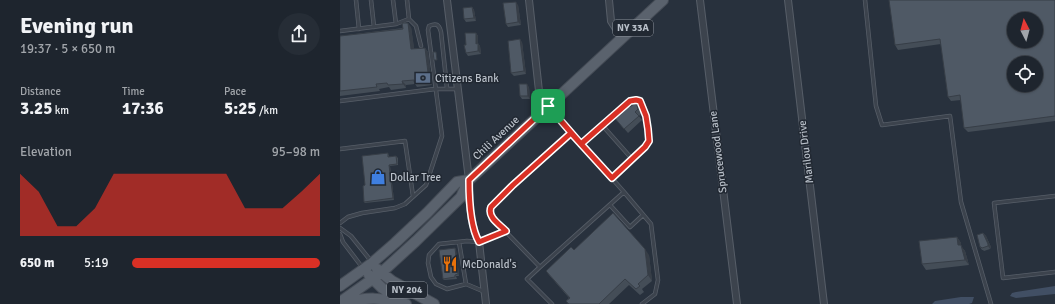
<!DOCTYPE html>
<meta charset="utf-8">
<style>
:root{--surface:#1e252e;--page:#262d36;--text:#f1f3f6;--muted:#a1a5aa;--line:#3c424a;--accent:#d93025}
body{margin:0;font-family:Signika,sans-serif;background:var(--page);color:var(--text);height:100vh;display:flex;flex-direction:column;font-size:15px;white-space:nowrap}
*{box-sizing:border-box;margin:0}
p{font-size:13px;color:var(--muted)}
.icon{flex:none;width:22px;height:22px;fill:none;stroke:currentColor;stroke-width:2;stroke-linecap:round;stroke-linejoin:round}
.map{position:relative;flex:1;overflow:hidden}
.drawer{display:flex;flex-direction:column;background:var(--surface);width:340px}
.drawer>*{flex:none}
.needle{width:26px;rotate:354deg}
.controls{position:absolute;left:667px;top:12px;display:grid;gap:8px}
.controls a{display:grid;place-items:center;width:36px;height:36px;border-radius:50%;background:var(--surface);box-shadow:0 1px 3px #0004,0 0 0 1px var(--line);font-size:20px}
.pin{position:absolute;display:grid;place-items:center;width:34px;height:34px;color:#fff;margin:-17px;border-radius:8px;box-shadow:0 2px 6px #0006}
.round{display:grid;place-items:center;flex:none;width:42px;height:42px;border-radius:21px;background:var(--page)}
.overview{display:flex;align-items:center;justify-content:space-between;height:68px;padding:0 20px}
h1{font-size:22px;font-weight:800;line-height:30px}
.stats{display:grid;grid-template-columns:repeat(3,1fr);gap:6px;height:68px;padding:4px 20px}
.stats div{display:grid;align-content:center}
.stats b{font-size:17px;font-weight:800}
.stats small{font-size:11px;font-weight:400}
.stats p{font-size:11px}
.chart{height:112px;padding:8px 20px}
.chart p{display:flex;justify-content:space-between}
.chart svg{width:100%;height:72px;margin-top:4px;fill:var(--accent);opacity:.7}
ul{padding:0 20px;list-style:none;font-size:13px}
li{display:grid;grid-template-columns:64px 48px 1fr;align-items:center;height:30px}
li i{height:10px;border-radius:5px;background:var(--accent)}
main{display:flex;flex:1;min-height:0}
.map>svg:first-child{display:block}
</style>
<main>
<section class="drawer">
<div class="overview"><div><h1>Evening run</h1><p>19:37 · 5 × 650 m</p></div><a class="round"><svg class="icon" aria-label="share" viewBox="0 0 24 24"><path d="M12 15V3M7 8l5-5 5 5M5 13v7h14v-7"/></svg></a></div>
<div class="stats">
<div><p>Distance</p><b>3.25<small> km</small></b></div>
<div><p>Time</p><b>17:36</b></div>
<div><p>Pace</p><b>5:25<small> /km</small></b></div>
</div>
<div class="chart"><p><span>Elevation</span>95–98 m</p>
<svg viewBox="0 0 160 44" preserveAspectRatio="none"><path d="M0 44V6L10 17L20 38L30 38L40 27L50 6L60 6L70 6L80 6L90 6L100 6L110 6L120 27L130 27L140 27L150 17L160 6V44z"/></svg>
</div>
<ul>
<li><b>650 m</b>5:19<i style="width:100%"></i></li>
</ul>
</section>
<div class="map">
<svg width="715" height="304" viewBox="0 0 715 304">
<rect width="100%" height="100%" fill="#28313d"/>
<path fill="#414f64" d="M715,286v8l-39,4 -6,-2 2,-3 4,-1z
M621,297h13l-2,6 -3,1h-37l3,-3z"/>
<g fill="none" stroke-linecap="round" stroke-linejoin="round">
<g stroke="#575e68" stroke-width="4.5">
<path id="lane" d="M16,0l3,29
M31,0l3,27
M53,0l3,24
M67,0l2,19
M525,0l11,106 6,19 68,-9 11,86 30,102
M0,31l56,-7 13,-5 7,7 5,20
M0,101l95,-12h22
M262,125l31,35
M241,144l49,-43 6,-1 4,1 6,15 2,13 1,12 -4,6 -33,31
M0,149l65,-8 8,55
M284,192l27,32 7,56 -3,14 -13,10
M715,196l-61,7 9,75 52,-6
M270,205l20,22 13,-12
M0,223l8,-6 14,-4 33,-5 10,-4 21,-19 16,-49 -14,-106 1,-4c7,-3 10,-2 12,6l6,56
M0,228l11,8 20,25
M165,231c-6,-7 -18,-14 -14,-24l22,-22 58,-52
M0,234l3,8 19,25
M119,242l7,42
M200,267l-13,12 25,25
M145,292l-19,-8 -19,5 -11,-5 -5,-7 -3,-14 1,-8 10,-11 28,-3 12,1 26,-11 35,36 84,-75 -75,-85"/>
</g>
<g stroke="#575e68" stroke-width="8">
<path id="street" d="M107,0l22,180c0,18 1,46 10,62l7,62
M189,0l10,91 9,15
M269,0l2,21 11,17
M360,0l37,304
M448,0l36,304"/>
</g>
<g stroke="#454c56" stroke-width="12">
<path id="primary" d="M37,269l15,12 42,23
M29,275l13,13 16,11
M0,286l32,-23 23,-20 32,-30 30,-31 12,-2
M0,302l41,-29 35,-32 45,-44 8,-17 194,-180
M2,303c26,-6 38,-6 64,1"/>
</g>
<use href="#lane" stroke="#3c434d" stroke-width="3"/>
<use href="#street" stroke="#3c434d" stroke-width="6"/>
<use href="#primary" stroke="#5a626d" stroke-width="10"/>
</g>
<path fill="#444d57" d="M715,0v121l-87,11 -4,-4 -3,-28 -10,1 -3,-4 -7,-53 -43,6 -3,-5z
M178,5l3,20 -13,2 -2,-3z
M132,7l2,3 2,11 -10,1 -2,-3z
M71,27l3,22 11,-1 3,4 4,33 -15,2 -2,-3 -9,1v3l-15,2 -2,-3 -10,2 1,2 -40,5v-60z
M136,33l2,3v8l2,2 1,8 -13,2 -2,-3v-8z
M182,42l4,32 -12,2 -3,-3z
M189,87l1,12h-8l-2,-3z
M299,107l3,6 -3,3 3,4 -14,13 -15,-17z
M49,154v3l7,-1 2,2v7l-8,1 4,34 -29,3 -1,-1 1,-17z
M643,233l3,3 5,11 -1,2 -6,2 -1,-1h-1l-2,-3z
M617,237l4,6v3l4,5 4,14 -43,5 -4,-6z
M115,248l1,2 3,26h-3l1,3 -13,1 -1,-1z
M234,250l75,5 3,26 -10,8 2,3 -4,3 -11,-10 -20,19h-41l-2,-3 3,-3 -19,-22 -4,-5z"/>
<path fill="#373e47" d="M176,2l2,3 3,20 -3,-3z
M132,7l2,3 2,11 -2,-3z
M68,23l3,4 4,27 -4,-5z
M136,33l2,3v8l2,2 1,8 -3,-3 -2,-7z
M180,39l2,3 4,32 -2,-3z
M85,48l3,4 4,33 -3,-4z
M62,81l4,4v3l-3,-4z
M187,84l2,3 1,12 -2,-3z
M296,102l3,5 3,6 -4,-4z
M49,165l1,1 4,34 -1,-2z
M643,233l3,3 5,11 -1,2 -2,-3z
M617,237l4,6v3l4,5 4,14 -4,-5 -7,-15z
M115,248l1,2 3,26 -1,-2z
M305,249l4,6 3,26 -4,-6z"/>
<path fill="#4f5965" stroke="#373e47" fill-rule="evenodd" d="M549,0h166v116l-91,12 -4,-33 -12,2 -8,-58 -45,6zM674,19h22v22h-22zM674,63h22v22h-22z
M176,2l2,20 -12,2 -3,-21z
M132,7l2,11 -10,1 -1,-11z
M62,23h6l3,26 14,-1 4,33 -15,1v-2l-12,1 1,3 -15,1 -1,-2 -11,1 1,3 -37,4v-55l63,-7z
M125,33h11v11l2,-1v8l-12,2 -2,-8h2z
M180,39l4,32 -13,2 -3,-32z
M93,52h3l1,8h-3z
M179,84h8l1,12h-8z
M296,102l2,7 -3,3 4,4 -15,13 -11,-13 14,-13 3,4z
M48,153v4l8,-1 1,8 -8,1 4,33 -29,4 -1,-16 2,-1 -3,-29z
M273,213l32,36 3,26 -10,9 2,2 -4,3 -11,-10 -26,25h-30l-3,-3 4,-3 -24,-27 25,-24 3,3z
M643,233l5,11v2l-6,2 -1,-1h-1l-3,-12z
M617,237l1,8h3l4,15 -43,4 -3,-23z
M115,248l3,26 -3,1v2l-12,2 -4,-29z"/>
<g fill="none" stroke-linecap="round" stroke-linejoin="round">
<g stroke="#fff" stroke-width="8">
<path id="route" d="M208,106l-79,74c0,18 1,46 10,62l27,-11c-7,-7 -19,-14 -15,-24l22,-22 58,-52 41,45 33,-31 4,-6 -1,-12 -2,-13 -6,-15 -4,-1 -6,1 -49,43 -33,-38"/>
</g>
<use href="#route" stroke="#d93025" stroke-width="5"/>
</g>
<defs>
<g id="bank-bare" transform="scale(1.2)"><path d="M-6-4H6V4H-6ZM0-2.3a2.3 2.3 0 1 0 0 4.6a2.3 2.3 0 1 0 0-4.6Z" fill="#5c6f8a" stroke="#212832" stroke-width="2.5" paint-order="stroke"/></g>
<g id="shop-bare" transform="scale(1.2)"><path d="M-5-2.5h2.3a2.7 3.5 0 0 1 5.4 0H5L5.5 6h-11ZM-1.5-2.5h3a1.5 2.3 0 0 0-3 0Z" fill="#3f7fe0" stroke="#212832" stroke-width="2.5" paint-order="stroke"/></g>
<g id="restaurant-bare" transform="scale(1.2)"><path d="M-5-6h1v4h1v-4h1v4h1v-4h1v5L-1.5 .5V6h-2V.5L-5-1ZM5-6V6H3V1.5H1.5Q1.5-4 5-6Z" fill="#e8710a" stroke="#212832" stroke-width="2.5" paint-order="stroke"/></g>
</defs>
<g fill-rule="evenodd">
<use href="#bank-bare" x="83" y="78"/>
<use href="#shop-bare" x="38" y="177"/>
<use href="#restaurant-bare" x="110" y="264"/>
</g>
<g text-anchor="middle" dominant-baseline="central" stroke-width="3" stroke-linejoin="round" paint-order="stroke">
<g fill="#212832" stroke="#8b929b" stroke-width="1">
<rect x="273" y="20" width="40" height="16" rx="3"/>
<rect x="47" y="282" width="40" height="16" rx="3"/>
</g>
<g font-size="10" font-weight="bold" fill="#b8bfc8">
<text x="293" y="28">NY 33A</text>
<text x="67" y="290">NY 204</text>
</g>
<g font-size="11" fill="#b8bfc8" stroke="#212832" text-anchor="start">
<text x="95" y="78">Citizens Bank</text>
<text x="50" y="177">Dollar Tree</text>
<text x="122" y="264">McDonald's</text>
</g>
<g font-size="11" fill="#b8bfc8" stroke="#212832">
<text transform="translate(156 138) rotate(-43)">Chili Avenue</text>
<text transform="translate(378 152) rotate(-97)">Sprucewood Lane</text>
<text transform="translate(466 152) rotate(-97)">Marilou Drive</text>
</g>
</g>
</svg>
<div class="controls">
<a><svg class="needle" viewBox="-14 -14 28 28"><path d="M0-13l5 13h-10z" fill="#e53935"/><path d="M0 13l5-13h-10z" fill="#a1a5aa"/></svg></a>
<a><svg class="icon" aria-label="locate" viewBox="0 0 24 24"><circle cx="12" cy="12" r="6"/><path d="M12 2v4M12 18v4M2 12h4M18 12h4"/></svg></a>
</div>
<div class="pin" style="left:208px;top:106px;background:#1e9e55"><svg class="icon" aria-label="arrive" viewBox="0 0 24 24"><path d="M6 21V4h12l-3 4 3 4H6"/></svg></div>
</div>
</main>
